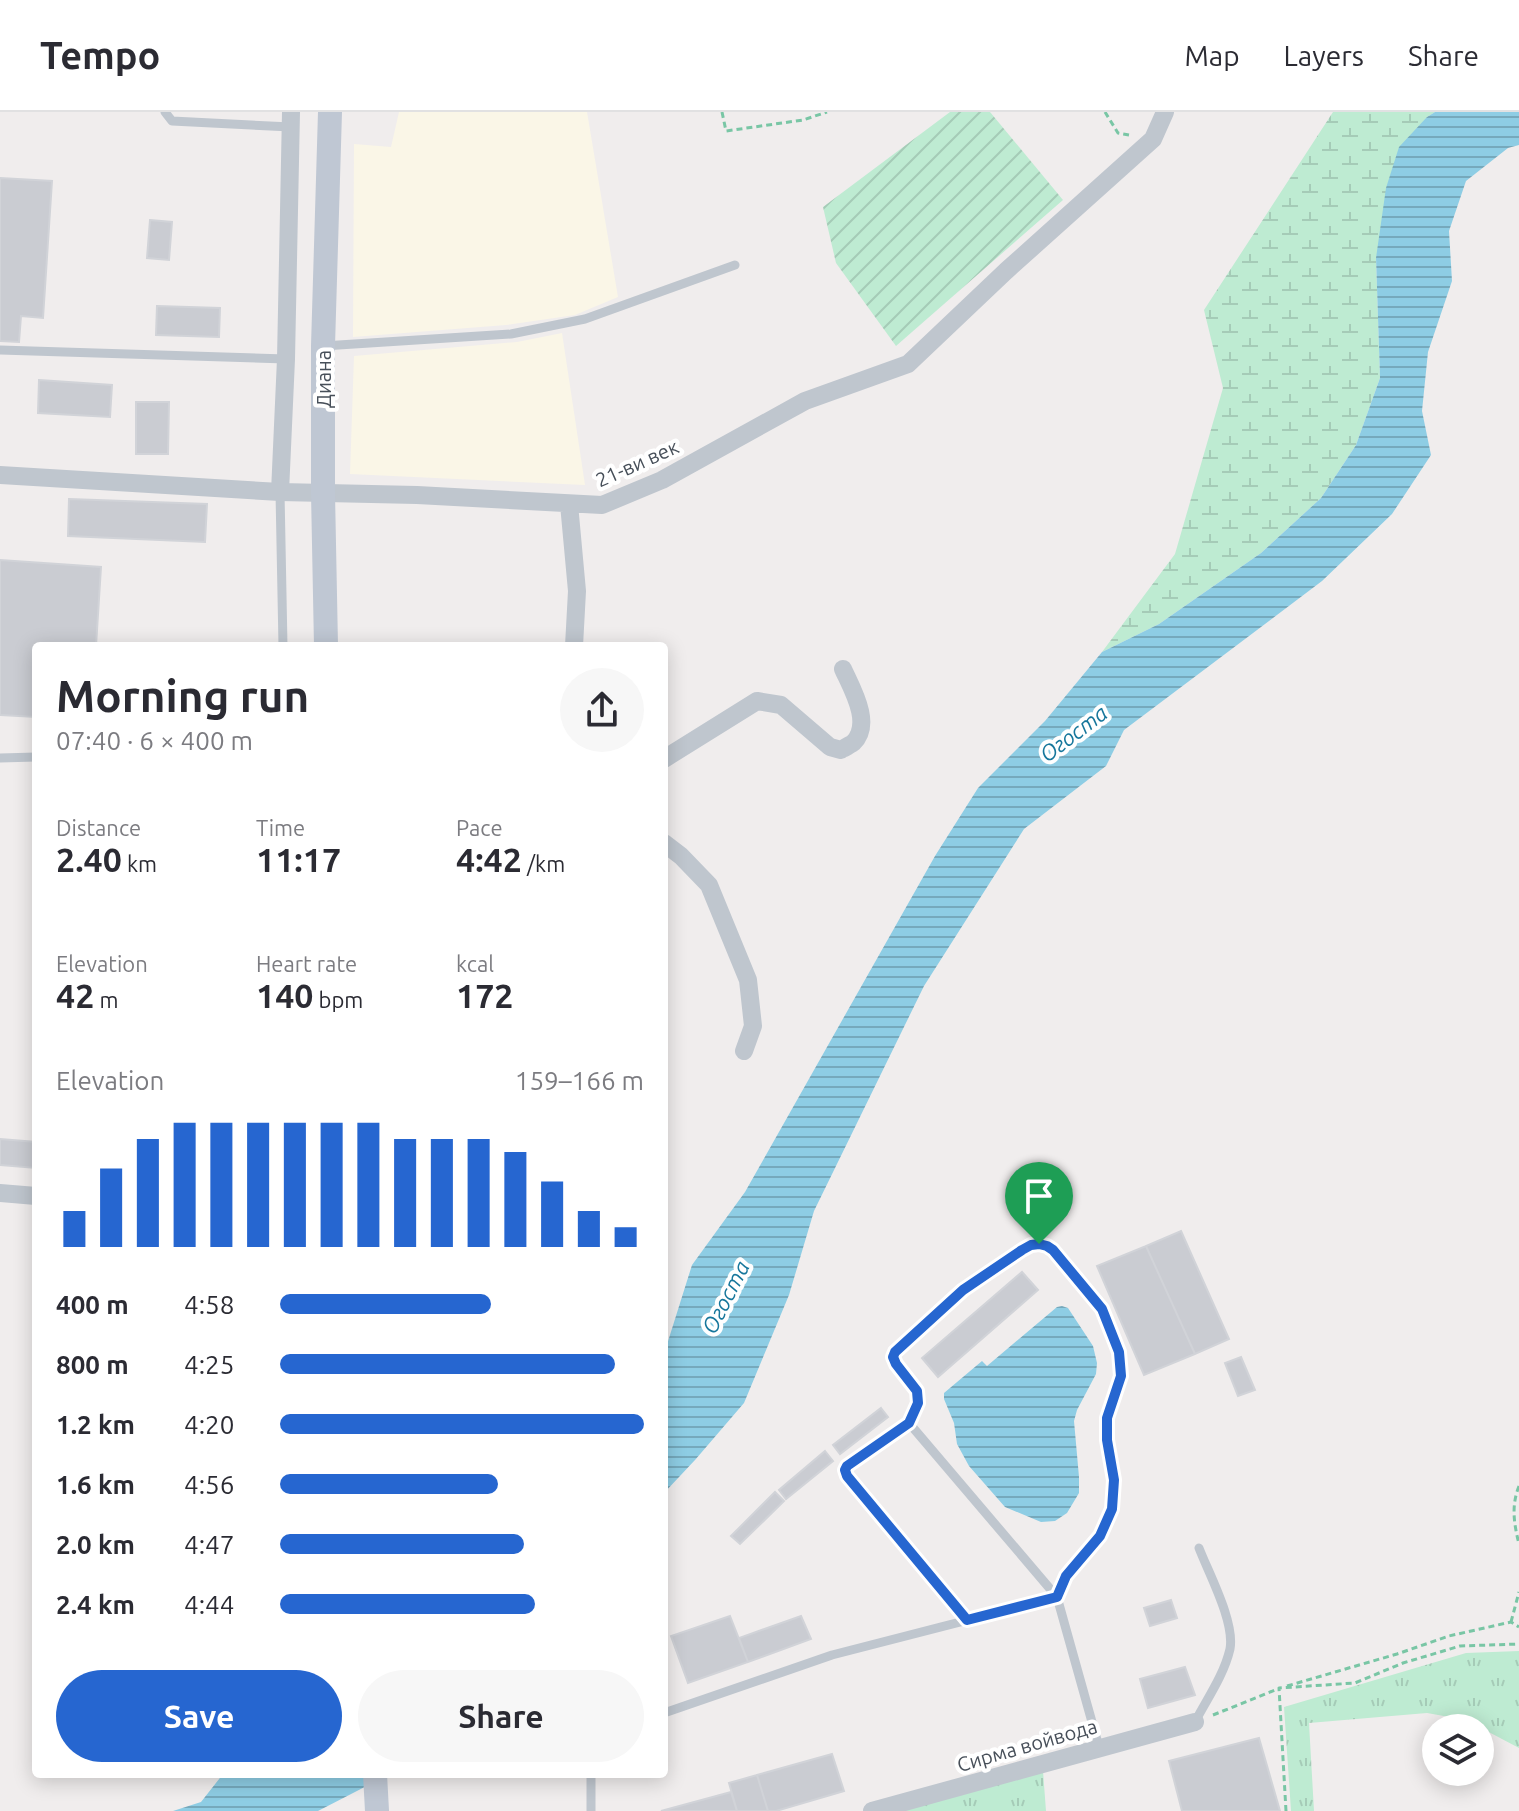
<!DOCTYPE html>
<meta charset="utf-8">
<style>
:root{--surface:#fff;--page:#f7f7f7;--text:#2b2b33;--muted:#7c7c81;--line:#e1e1e2;--accent:#2666d0}
body{margin:0;font-family:Ubuntu,sans-serif;background:var(--page);color:var(--text);height:100vh;display:flex;flex-direction:column;font-size:30px;white-space:nowrap}
*{box-sizing:border-box;margin:0}
p{font-size:26px;color:var(--muted)}
.icon{flex:none;width:44px;height:44px;fill:none;stroke:currentColor;stroke-width:2;stroke-linecap:round;stroke-linejoin:round}
.map{position:relative;flex:1;overflow:hidden}
.drawer{position:absolute;left:32px;top:530px;width:636px;height:1136px;display:flex;flex-direction:column;background:var(--surface);border-radius:8px;box-shadow:0 4px 20px #0003}
.drawer>*{flex:none}
.buttons{position:absolute;left:1422px;top:1602px;display:grid;gap:16px}
.buttons a{display:grid;place-items:center;width:72px;height:72px;border-radius:50%;background:var(--surface);box-shadow:0 4px 20px #0003;font-size:40px}
.pin{position:absolute;display:grid;place-items:center;width:68px;height:68px;color:#fff;margin:-82px -34px;border-radius:50% 50% 50% 0;rotate:-45deg;box-shadow:0 0 8px #0007}
.pin .icon{rotate:45deg}
.round{display:grid;place-items:center;flex:none;width:84px;height:84px;border-radius:42px;background:var(--page)}
.overview{display:flex;align-items:center;justify-content:space-between;height:136px;padding:0 24px}
h1{font-size:44px;font-weight:700;line-height:60px}
.figures{display:grid;grid-template-columns:repeat(3,1fr);gap:12px;height:136px;padding:8px 24px}
.figures div{display:grid;align-content:center}
.figures b{font-size:34px;font-weight:700}
.figures small{font-size:22px;font-weight:400}
.figures p{font-size:22px}
.chart{height:224px;padding:16px 24px}
.chart p{display:flex;justify-content:space-between}
.chart svg{width:100%;height:144px;margin-top:8px;stroke:var(--accent);stroke-width:6}
.action{display:flex;gap:16px;margin-top:auto;padding:16px 24px}
.action a{flex:1;height:92px;border-radius:48px;background:var(--accent);color:#fff;font-size:32px;font-weight:700;line-height:92px;text-align:center}
.action a+a{background:var(--page);color:var(--text)}
ul{padding:0 24px;list-style:none;font-size:26px}
li{display:grid;grid-template-columns:128px 96px 1fr;align-items:center;height:60px}
li i{height:20px;border-radius:10px;background:var(--accent)}
header{display:flex;align-items:center;gap:48px;box-sizing:border-box;height:112px;padding:0 40px;background:var(--surface);border-bottom:2px solid var(--line)}
header strong{font-size:38px}
nav{display:flex;gap:44px;margin-inline-start:auto;font-size:28px}
.map>svg:first-child{display:block}
</style>
<header>
<strong>Tempo</strong>
<nav><a>Map</a><a>Layers</a><a>Share</a></nav>
</header>
<div class="map">
<svg width="1519" height="1699" viewBox="0 0 1519 1699">
<defs>
<pattern id="grass-tufts" width="24" height="20" patternUnits="userSpaceOnUse" patternTransform="scale(2)"><rect width="24" height="20" fill="#beebd2"/><path d="M3 7l-1-3M5 7V3M7 7l1-3M15 17l-1-3M17 17v-4M19 17l1-3" fill="none" stroke="#a5cbb7"/></pattern>
<pattern id="wetland-marsh" width="20" height="14" patternUnits="userSpaceOnUse" patternTransform="scale(2)"><rect width="20" height="14" fill="#beebd2"/><path d="M1 5h8M5 5V1M11 12h8M15 12V8" fill="none" stroke="#a5cbb7"/></pattern>
<pattern id="garden-furrows" width="10" height="10" patternUnits="userSpaceOnUse" patternTransform="scale(2)"><rect width="10" height="10" fill="#beebd2"/><path d="M-1 1l2-2M0 10L10 0M9 11l2-2" fill="none" stroke="#a5cbb7"/></pattern>
<pattern id="water-rules" width="6" height="5" patternUnits="userSpaceOnUse" patternTransform="scale(2)"><rect width="6" height="5" fill="#8ecde4"/><path d="M0 2.5h6" fill="none" stroke="#76a9bc"/></pattern>
</defs>
<rect width="100%" height="100%" fill="#f0eded"/>
<path fill="#faf6e7" d="M399,0h188l31,185 -43,18 -69,10 -153,12 1,-193 37,3z
M562,221l23,152 -235,-11 4,-118 163,-14z"/>
<path fill="url(#grass-tufts)" d="M1519,1539v97l-53,-28 -39,-7 -118,10 5,88h-23l-7,-104 182,-54z
M1043,1659l3,40h-154z"/>
<path fill="url(#wetland-marsh)" d="M1333,0h102l-8,5 -51,141 4,120 -24,67 -35,53 -60,55 -102,71 -57,28 73,-98 48,-166 -19,-78z"/>
<path fill="url(#garden-furrows)" d="M950,0h40l73,88 -167,146 -60,-83 -13,-56z"/>
<path fill="url(#water-rules)" d="M1435,0h84v33l-11,3 -42,33 -17,50 3,50 -24,71 -6,59 9,44 -39,59 -70,67 -198,149 -18,36 -82,63 -100,157 -110,225 -25,84 -45,108 -49,57 -31,33v-139l28,-89 53,-73 190,-336 43,-68 67,-67 57,-69 57,-28 102,-71 60,-55 35,-53 24,-67 -4,-120 10,-70 13,-41 28,-30z
M1062,1194l6,2 25,38 4,17 -1,11 -19,36 -3,11 5,56v16l-12,20 -12,8 -14,1 -36,-15 -36,-41 -12,-22 -3,-21 -10,-24v-6l38,-32 5,5 70,-59z
M223,1662h167l-72,37h-145l28,-9z"/>
<path fill="#caccd2" stroke="#d1d3d8" stroke-width="2" d="M0,66l52,3 -9,137 -22,-2 -2,26 -19,-1z
M150,108l22,2 -3,38 -22,-2z
M157,194l63,2 -1,29 -63,-2z
M39,268l73,5 -2,32 -72,-4z
M136,290h33l-1,52h-32z
M69,387l138,5 -2,38 -137,-6z
M0,448l101,7 -5,79h-60v71l-36,-2z
M0,1027l36,3v26l-36,-3z
M1181,1119l48,108 -34,15 -49,-108z
M1146,1134l49,108 -51,21 -47,-109z
M1022,1160l16,18 -100,87 -16,-19z
M1241,1245l14,33 -17,6 -13,-33z
M881,1296l7,9 -48,37 -7,-9z
M825,1339l8,10 -47,38 -7,-9z
M775,1380l9,9 -44,43 -9,-8z
M1171,1488l6,18 -27,8 -6,-18z
M730,1504l18,46 -60,21 -17,-47z
M801,1504l10,23 -63,23 -9,-24z
M1185,1555l10,28 -47,13 -8,-29z
M1259,1626l21,73h-98l-13,-50z
M832,1642l12,37 -68,20h-8l-11,-36z
M757,1663l11,36h-31l-8,-28z
M731,1680l6,19h-76z"/>
<g fill="none" stroke-linecap="round" stroke-linejoin="round">
<path stroke="#79c6a5" stroke-width="3" stroke-dasharray="6 4" stroke-linecap="butt" d="M722,0l4,19 77,-11 24,-8
M1105,0l13,21 11,2
M1519,1374c-8,20 -5,38 0,58
M1511,1510l8,-30
M1287,1574l110,-32 52,-18 62,-14 8,5
M1213,1603l67,-27
M1286,1699l-7,-123 76,-5 48,-20 57,-17 59,-2"/>
<path stroke="#bfc6ce" stroke-width="9" d="M165,0l7,9 119,6
M323,234l188,-12 74,-15 150,-54
M0,238l286,9
M280,380l3,154
M0,646l36,-1
M1039,1132l8,2 6,4 49,59 17,43 2,24 -14,42v22l7,40 -2,29 -12,27 -34,40 -9,21 -148,-174c3,-6 7,-12 8,-18 6,-22 -25,-32 -22,-53l68,-62 59,-40 9,-5z
M909,1311l-62,43 -2,7 122,147
M664,1601l168,-58 225,-58 42,150
M1195,1610c12,-23 29,-47 35,-73 5,-27 -21,-75 -31,-101
M591,1699v-37"/>
<path stroke="#bfc6ce" stroke-width="18" d="M0,363l280,17 137,3 185,10 60,-25 143,-79 103,-37 98,-93 147,-132 12,-27
M280,380l6,-133 5,-247
M569,392l8,87 -3,55
M664,647l93,-58 24,4 49,42 11,3c1,-1 11,-6 12,-7 20,-19 -1,-54 -10,-74
M664,731l17,13 28,29 39,95 5,46 -9,25
M0,1081l36,3
M872,1699l323,-89"/>
<path stroke="#bfc7d3" stroke-width="24" d="M326,534l-3,-153v-147l7,-234
M375,1662l2,37"/>
</g>
<g fill="none" stroke-linecap="round" stroke-linejoin="round">
<g stroke="#fff" stroke-width="16">
<path id="route" d="M1039,1132l8,2 6,4 49,59 17,43 2,24 -14,42v22l7,40 -2,29 -12,27 -34,40 -9,21 -90,23 -120,-144 -2,-6 2,-4 62,-43 9,-20 -1,-12 -21,-27 -3,-7 2,-5 68,-62 59,-40 9,-5z"/>
</g>
<use href="#route" stroke="#2666d0" stroke-width="10"/>
</g>
<g text-anchor="middle" dominant-baseline="central" stroke-width="8" stroke-linejoin="round" paint-order="stroke">
<g font-size="20" fill="#474f59" stroke="#fff">
<text transform="translate(323 267) rotate(-90)">Диана</text>
<text transform="translate(637 351) rotate(-24)">21-ви век</text>
<text transform="translate(1027 1633) rotate(-16)">Сирма войвода</text>
</g>
<g font-size="22" font-style="italic" fill="#17779c" stroke="#fff">
<text transform="translate(1073 621) rotate(-37)">Огоста</text>
<text transform="translate(725 1185) rotate(-63)">Огоста</text>
</g>
</g>
</svg>
<div class="buttons">
<a><svg class="icon" aria-label="layers" viewBox="0 0 24 24"><path d="M12 4l9 5-9 5-9-5zM3 14l9 5 9-5"/></svg></a>
</div>
<div class="pin" style="left:1039px;top:1132px;background:#1e9e55"><svg class="icon" aria-label="arrive" viewBox="0 0 24 24"><path d="M6 21V4h12l-3 4 3 4H6"/></svg></div>
<section class="drawer">
<div class="overview"><div><h1>Morning run</h1><p>07:40 · 6 × 400 m</p></div><a class="round"><svg class="icon" aria-label="share" viewBox="0 0 24 24"><path d="M12 15V3M7 8l5-5 5 5M5 13v7h14v-7"/></svg></a></div>
<div class="figures">
<div><p>Distance</p><b>2.40<small> km</small></b></div>
<div><p>Time</p><b>11:17</b></div>
<div><p>Pace</p><b>4:42<small> /km</small></b></div>
</div>
<div class="figures">
<div><p>Elevation</p><b>42<small> m</small></b></div>
<div><p>Heart rate</p><b>140<small> bpm</small></b></div>
<div><p>kcal</p><b>172</b></div>
</div>
<div class="chart"><p><span>Elevation</span>159–166 m</p>
<svg viewBox="0 0 160 44" preserveAspectRatio="none"><path d="M5 44V33M15 44V20M25 44V11M35 44V6M45 44V6M55 44V6M65 44V6M75 44V6M85 44V6M95 44V11M105 44V11M115 44V11M125 44V15M135 44V24M145 44V33M155 44V38"/></svg>
</div>
<ul>
<li><b>400 m</b>4:58<i style="width:58%"></i></li>
<li><b>800 m</b>4:25<i style="width:92%"></i></li>
<li><b>1.2 km</b>4:20<i style="width:100%"></i></li>
<li><b>1.6 km</b>4:56<i style="width:60%"></i></li>
<li><b>2.0 km</b>4:47<i style="width:67%"></i></li>
<li><b>2.4 km</b>4:44<i style="width:70%"></i></li>
</ul>
<div class="action"><a>Save</a><a>Share</a></div>
</section>
</div>
